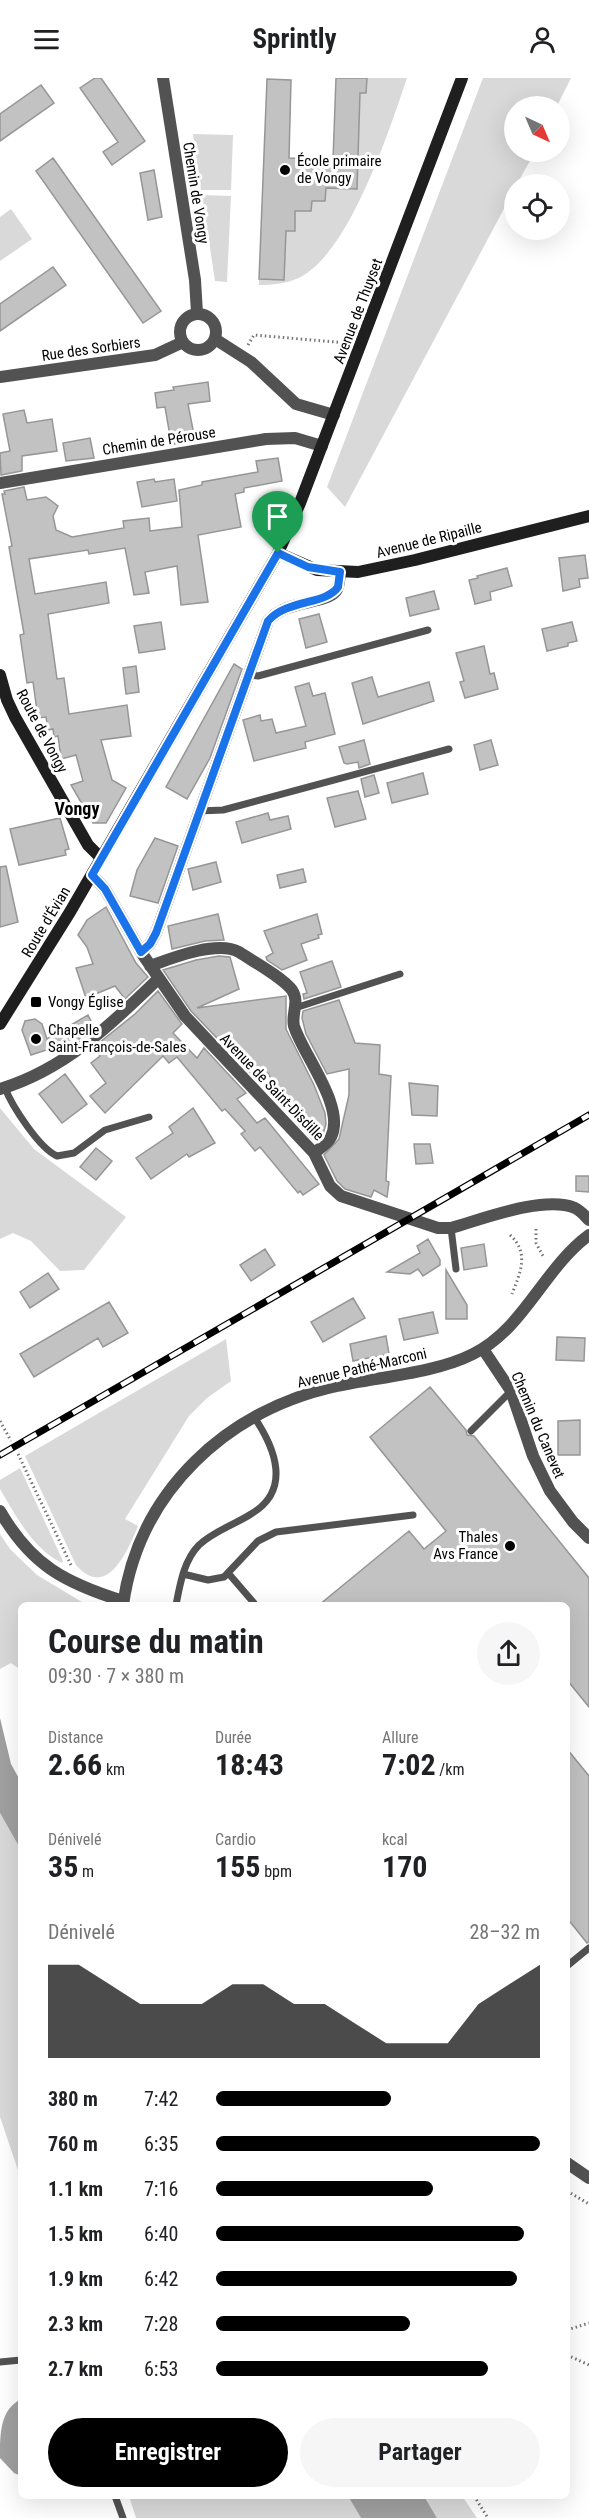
<!DOCTYPE html>
<html lang="fr">
<meta charset="utf-8">
<style>
:root{--surface:#fff;--page:#f6f6f6;--text:#202124;--muted:#757577;--accent:#000}
body{margin:0;font-family:"Roboto Condensed",sans-serif;background:var(--page);color:var(--text);height:100vh;display:flex;flex-direction:column;font-size:22px;white-space:nowrap}
*{box-sizing:border-box;margin:0}
p{font-size:20px;color:var(--muted)}
.icon{flex:none;width:33px;height:33px;fill:none;stroke:currentColor;stroke-width:2;stroke-linecap:round;stroke-linejoin:round}
.map{position:relative;flex:1;overflow:hidden}
.sheet{position:absolute;left:18px;top:1524px;width:552px;height:897px;display:flex;flex-direction:column;background:var(--surface);border-radius:9px;box-shadow:0 6px 24px #0002}
.sheet>*{flex:none}
.needle{width:39px;rotate:136deg}
.buttons{position:absolute;left:504px;top:18px;display:grid;gap:12px}
.buttons a{display:grid;place-items:center;width:66px;height:66px;border-radius:50%;background:var(--surface);box-shadow:0 6px 24px #0002;font-size:30px}
.pin{position:absolute;display:grid;place-items:center;width:51px;height:51px;color:#fff;margin:-62px -26px;border-radius:50% 50% 50% 0;rotate:-45deg;box-shadow:0 0 6px #0007}
.pin .icon{rotate:45deg}
.round{display:grid;place-items:center;flex:none;width:63px;height:63px;border-radius:32px;background:var(--page)}
.overview{display:flex;align-items:center;justify-content:space-between;height:102px;padding:0 30px}
h1{font-size:33px;font-weight:700;line-height:45px}
.figures{display:grid;grid-template-columns:repeat(3,1fr);gap:9px;height:102px;padding:6px 30px}
.figures div{display:grid;align-content:center}
.figures b{font-size:30px;font-weight:700}
.figures small{font-size:16px;font-weight:400}
.figures p{font-size:16px}
.chart{height:168px;padding:12px 30px}
.chart p{display:flex;justify-content:space-between}
.chart svg{width:100%;height:108px;margin-top:6px;fill:var(--accent);opacity:.7}
.primary-button{display:flex;gap:12px;margin-top:auto;padding:12px 30px}
.primary-button a{flex:1;height:69px;border-radius:36px;background:var(--accent);color:#fff;font-size:24px;font-weight:700;line-height:69px;text-align:center}
.primary-button a+a{background:var(--page);color:var(--text)}
ul{padding:0 30px;list-style:none;font-size:20px}
li{display:grid;grid-template-columns:96px 72px 1fr;align-items:center;height:45px}
li i{height:15px;border-radius:8px;background:var(--accent)}
header{display:flex;justify-content:space-between;align-items:center;height:78px;padding:0 30px;background:var(--surface);font-size:27px;font-weight:700}
.map>svg:first-child{display:block}
</style>
<header><svg class="icon" aria-label="menu" viewBox="0 0 24 24"><path d="M4 6h16M4 12h16M4 18h16"/></svg>Sprintly<svg class="icon" aria-label="person" viewBox="0 0 24 24"><circle cx="12" cy="8" r="4"/><path d="M4 21q1-7 8-7t8 7"/></svg></header>
<div class="map">
<svg width="589" height="2440" viewBox="0 0 589 2440">
<rect width="100%" height="100%" fill="#fff"/>
<path fill="#d9d9d9" d="M367,0h40c-18,53 -54,163 -100,195 -14,10 -31,12 -48,12v-6l25,1 2,-49h9v-20h16l1,-10h13l1,-13 31,1 3,-96h6z
M483,0h88l-14,28h-43v46h21l-18,32h-3v6l-169,317 -18,-20z
M193,56l40,1 -2,55h-30z
M202,117l29,1 -4,86 -12,-1z
M11,131l21,30 -32,22v-44z
M0,1030l34,41 92,68 -42,53 -24,1 -29,-30 -18,-8 -13,6z
M226,1261l5,42 -24,17 -18,18 -64,103 13,7c-10,24 -31,75 -62,39l-51,-109z
M20,1390l43,93 -1,2c-30,-15 -46,-47 -62,-74v-9z
M0,1456l10,15 27,26 50,30h-66v65l-10,-7 -11,6z
M0,1735l21,37v329l-21,-62z
M129,2418h219l13,22h-225z
M424,2418h38l15,22h-40z"/>
<path fill="#a0a0a0" d="M0,1640l11,46 10,18v68l-21,-37z
M21,2321v77l-7,-3 -14,-15c0,-25 0,-48 21,-59z
M348,2418h76l13,22h-76z"/>
<path fill="#c2c2c2" stroke="#969696" stroke-width="1.5" d="M95,0h6l44,63 -33,24 -9,-13 15,-10 -38,-54z
M336,0h31l-1,15h-6l-3,96 -31,-1 -1,13h-13l-1,10h-16v20h-9l-2,49 -25,-1 8,-200 24,1 -2,78 44,2z
M41,7l13,18 -54,38v-27z
M53,80l108,153 -18,12 -107,-152z
M154,92l8,47 -14,3 -8,-47z
M53,189l13,18 -66,46v-27z
M208,304l2,19 -22,3 7,36 -21,4 -1,-9 -3,1 -5,-29 -8,1 -2,-15 19,-3 -1,-3z
M24,332l3,13 25,-4 5,32 -35,5v15l-21,4 -1,-22 10,-2 -7,-37z
M90,360l4,20 -28,3 -3,-18z
M278,380l4,23 -38,7v4l-9,2 6,33 -43,8 10,67 -27,3 -4,-39 -32,6 4,21 -15,2 -9,-47 -36,6 -1,-4 -59,9 6,35 71,-12 3,21 -61,11 9,65 7,-1 5,36 58,-9 4,31 -30,4 11,40 14,8 -20,35h-13l-22,-38 12,-4 -7,-26 -15,4 -3,-23 -4,1 -1,-8 -5,1 -2,-13 -8,1 -5,-36 -6,1 -7,-48 4,-1 -15,-87 3,-1 -10,-52h3l-1,-3 20,-4 3,13 19,-3 12,9 -5,10 3,14 16,7 52,-9 -1,-7 26,-3 1,13 32,-4 -3,-37 23,-5v-3l56,-10 -2,-11z
M154,401l1,3 19,-3 3,22 -35,6 -5,-25z
M585,477l3,23 -9,1 1,8 -17,4 -4,-33z
M507,490l5,18 -22,6 1,8 -16,4 -6,-24 9,-2 -1,-2z
M434,513l5,18 -29,7 -4,-18z
M319,536l8,28 -21,6 -7,-29z
M161,544l4,27 -26,4 -5,-27z
M572,544l5,19 -9,2v3l-21,5 -5,-22z
M484,568l6,28 4,-1 4,16 -33,9 -5,-16 4,-1 -8,-28z
M234,586l8,5 -32,89 -23,41 -21,-12z
M136,588l3,26 -13,2 -3,-26z
M372,599l6,20 51,-15 5,19 -71,23 -11,-41z
M309,605l4,13 12,-3 10,41 -30,8 1,6 -52,13 -11,-41 17,-5 1,6 11,-2 4,14 30,-7 -11,-39z
M364,662l6,24 -11,4 -1,-6 -11,2 -3,-1 -5,-16z
M491,662l7,25 -18,5 -6,-25z
M423,695l5,21 -36,9 -5,-20z
M374,697l5,18 -14,4 -4,-18z
M358,713l8,28 -31,8 -8,-29z
M268,735l2,7 18,-4 3,13 -49,14 -6,-21z
M60,740l9,31 -4,1 1,5 -47,10 -9,-36z
M155,760l23,8 -20,57 -28,-7 7,-26z
M216,784l5,20 -28,8 -5,-21z
M6,788l12,56 -18,5v-60z
M303,791l3,13 -26,6 -3,-13z
M106,829l30,56 12,14 -23,22 -10,-13 -29,12 -10,-30 17,-4 -6,-17 -9,-12 9,-15z
M218,836l6,26 -19,1 -33,8 -4,-23z
M317,836l5,20 -4,1 1,3 -18,6 6,16 -25,10 -15,-10 -1,-3 7,-4 -9,-22z
M219,878l11,1 9,32 -42,19 89,-12v33l28,56 11,28 1,11 -3,10 -8,8 -26,-28 -21,-41 -9,9 -68,-71 -28,-41 33,-10z
M332,883l9,26 -37,12 -1,-5 4,-1 -7,-21z
M158,913l24,33 -9,9 24,25 7,-10 42,45 -9,6 20,24 8,-5 54,66 -16,11 -3,-4 -2,2 -38,-46 -5,4 -14,-17 4,-3 -20,-22 -3,2 -45,-54 -8,6 -6,-7 -58,57 -15,-17 16,-13 -15,-20 9,-7 -6,-9 41,-33z
M339,922l16,43 25,2 -1,29 12,2 -5,105 3,1 -2,15 -13,-7 -3,7 -26,-8 -8,-8 -13,-26 15,-16 10,-44v-26l-22,5 -21,-40 -4,-16 1,-7z
M88,937l6,12 -15,12 -15,8v-3l-33,11 -9,-25 3,-9 10,-2 7,5 5,15z
M65,996l22,30 -25,19 -23,-29z
M409,1005l29,3 -1,30 -25,-1z
M193,1030l22,35 -26,14 -2,-3 -36,25 -15,-21 37,-25 -4,-6z
M414,1066h16l3,19 -17,1z
M96,1070l16,13 -16,19 -16,-13z
M576,1098h13v16l-13,-1z
M428,1161l12,21v5l-17,11 -5,-7 -8,5 -23,-2 33,-19 -3,-7z
M484,1166l3,22 -23,4 -3,-22z
M265,1171l10,16 -24,16 -11,-16z
M446,1192l21,35v14h-21z
M48,1195l11,16 -29,19 -10,-16z
M353,1220l12,20 -42,24 -12,-20z
M109,1224l19,31 -25,14 -5,-9 -64,39 -14,-23z
M433,1234l5,21 -34,7 -5,-21z
M386,1258l3,18 -36,7 -3,-17z
M557,1259l28,1 -1,23 -28,-1z
M430,1309l36,43 1,5 7,1 115,142v129l-22,-27v-75h-248l90,-74 15,18 22,-18 -76,-94z
M580,1342v35h-22v-34z
M567,1671l22,27v166l-2,1 -20,-25z"/>
<g fill="none" stroke-linecap="round" stroke-linejoin="round">
<path stroke="#747474" stroke-width="3" stroke-dasharray="1.5 3" stroke-linecap="butt" d="M248,267l6,-10 93,8
M536,1151v14l7,13
M510,1157c20,18 10,38 2,59
M0,1343l11,20
M18,1376l53,111
M567,2113l22,13
M567,2252l22,-7
M567,2277l22,10
M474,2418l14,22"/>
<path stroke="#525252" stroke-width="7" d="M248,597l10,1 170,-46
M199,733l24,-1 226,-61
M295,930l105,-34
M5,1010c7,18 34,60 52,68l17,-3 31,-23 44,-13
M451,1150l5,41
M471,1353l40,-40
M183,1496l25,6 16,-3 34,-36 18,-9 137,-17
M229,1496l25,29 -2,2
M176,1527c4,-21 8,-45 23,-60 15,-14 35,-20 52,-31 41,-24 24,-66 3,-97
M567,1888l22,-18
M0,2284l21,-2
M115,2418l8,22"/>
<path stroke="#525252" stroke-width="12" d="M163,0l32,202 2,33
M180 254a18 18 0 1 1 36 0a18 18 0 1 1-36 0Z
M215,261l36,23 45,42 38,11
M0,299l155,-22 28,-13
M0,405l266,-44 29,-1 27,8
M92,797l13,14 36,63 44,64 129,137 16,33 11,10 97,32h13c32,-9 93,-33 124,-20 6,3 10,8 14,12
M141,874l9,-8 6,-11 112,-312c19,-22 56,-16 68,-30 4,-5 3,-13 4,-19
M150,888c22,-8 67,-26 89,-14 15,10 43,25 53,38 8,12 -1,24 2,36 9,29 52,81 37,111 -3,7 -11,11 -17,16
M0,1011c64,-19 112,-65 159,-111
M483,1271l28,42 22,65 17,35 23,31 16,16
M0,1433c31,54 65,72 123,90
M123,1527c16,-114 104,-195 214,-219 41,-9 99,-13 136,-32 51,-25 71,-86 116,-119
M567,2085l22,15"/>
<path stroke="#1f1f1f" stroke-width="12" d="M278,475l39,17 41,2 57,-12 174,-44
M0,597l7,25 8,17 73,128 13,13
M0,946l70,-112 208,-359 22,-50 162,-425"/>
<g stroke="#000" stroke-width="7">
<path id="rail" d="M0,1377l589,-340"/>
</g>
<use href="#rail" stroke="#fff" stroke-width="4.5" stroke-dasharray="14" stroke-linecap="butt"/>
</g>
<g fill="none" stroke-linecap="round" stroke-linejoin="round">
<g stroke="#fff" stroke-width="12">
<path id="route" d="M278,475l30,14 32,5 -2,15c-12,18 -51,12 -70,34l-112,312 -6,11 -9,8 -36,-63 -13,-14z"/>
</g>
<use href="#route" stroke="#1a73e8" stroke-width="8"/>
</g>
<g fill="#000" stroke="#fff" stroke-width="2">
<circle cx="285" cy="92" r="6"/>
<rect x="30" y="918" width="12" height="12" rx="3"/>
<circle cx="36" cy="961" r="6"/>
<circle cx="510" cy="1468" r="6"/>
</g>
<g text-anchor="middle" dominant-baseline="central" stroke-width="6" stroke-linejoin="round" paint-order="stroke">
<g font-size="15" fill="#000" stroke="#fff" text-anchor="start">
<text x="297" y="83">École primaire<tspan x="297" dy="17">de Vongy</tspan></text>
<text x="48" y="924">Vongy Église</text>
<text x="48" y="952">Chapelle<tspan x="48" dy="17">Saint-François-de-Sales</tspan></text>
<text x="498" y="1459" text-anchor="end">Thales<tspan x="498" dy="17">Avs France</tspan></text>
</g>
<g font-size="15" fill="#000" stroke="#fff">
<text transform="translate(196 115) rotate(81)">Chemin de Vongy</text>
<text transform="translate(358 233) rotate(-69)">Avenue de Thuyset</text>
<text transform="translate(91 271) rotate(-8)">Rue des Sorbiers</text>
<text transform="translate(159 363) rotate(-9)">Chemin de Pérouse</text>
<text transform="translate(429 462) rotate(-14)">Avenue de Ripaille</text>
<text transform="translate(42 653) rotate(62)">Route de Vongy</text>
<text transform="translate(46 844) rotate(-59)">Route d'Évian</text>
<text transform="translate(272 1009) rotate(46)">Avenue de Saint-Disdille</text>
<text transform="translate(362 1290) rotate(-13)">Avenue Pathé-Marconi</text>
<text transform="translate(538 1347) rotate(67)">Chemin du Canevet</text>
</g>
<g font-size="18" font-weight="bold" fill="#000" stroke="#fff">
<text x="77" y="730">Vongy</text>
</g>
</g>
</svg>
<div class="buttons">
<a><svg class="needle" viewBox="-14 -14 28 28"><path d="M0-13l5 13h-10z" fill="#e53935"/><path d="M0 13l5-13h-10z" fill="#757577"/></svg></a>
<a><svg class="icon" aria-label="locate" viewBox="0 0 24 24"><circle cx="12" cy="12" r="6"/><path d="M12 2v4M12 18v4M2 12h4M18 12h4"/></svg></a>
</div>
<div class="pin" style="left:278px;top:475px;background:#1e9e55"><svg class="icon" aria-label="arrive" viewBox="0 0 24 24"><path d="M6 21V4h12l-3 4 3 4H6"/></svg></div>
<section class="sheet">
<div class="overview"><div><h1>Course du matin</h1><p>09:30 · 7 × 380 m</p></div><a class="round"><svg class="icon" aria-label="share" viewBox="0 0 24 24"><path d="M12 15V3M7 8l5-5 5 5M5 13v7h14v-7"/></svg></a></div>
<div class="figures">
<div><p>Distance</p><b>2.66<small> km</small></b></div>
<div><p>Durée</p><b>18:43</b></div>
<div><p>Allure</p><b>7:02<small> /km</small></b></div>
</div>
<div class="figures">
<div><p>Dénivelé</p><b>35<small> m</small></b></div>
<div><p>Cardio</p><b>155<small> bpm</small></b></div>
<div><p>kcal</p><b>170</b></div>
</div>
<div class="chart"><p><span>Dénivelé</span>28–32 m</p>
<svg viewBox="0 0 160 44" preserveAspectRatio="none"><path d="M0 44V6L10 6L20 14L30 22L40 22L50 22L60 14L70 14L80 22L90 22L100 30L110 38L120 38L130 38L140 22L150 14L160 6V44z"/></svg>
</div>
<ul>
<li><b>380 m</b>7:42<i style="width:54%"></i></li>
<li><b>760 m</b>6:35<i style="width:100%"></i></li>
<li><b>1.1 km</b>7:16<i style="width:67%"></i></li>
<li><b>1.5 km</b>6:40<i style="width:95%"></i></li>
<li><b>1.9 km</b>6:42<i style="width:93%"></i></li>
<li><b>2.3 km</b>7:28<i style="width:60%"></i></li>
<li><b>2.7 km</b>6:53<i style="width:84%"></i></li>
</ul>
<div class="primary-button"><a>Enregistrer</a><a>Partager</a></div>
</section>
</div>
